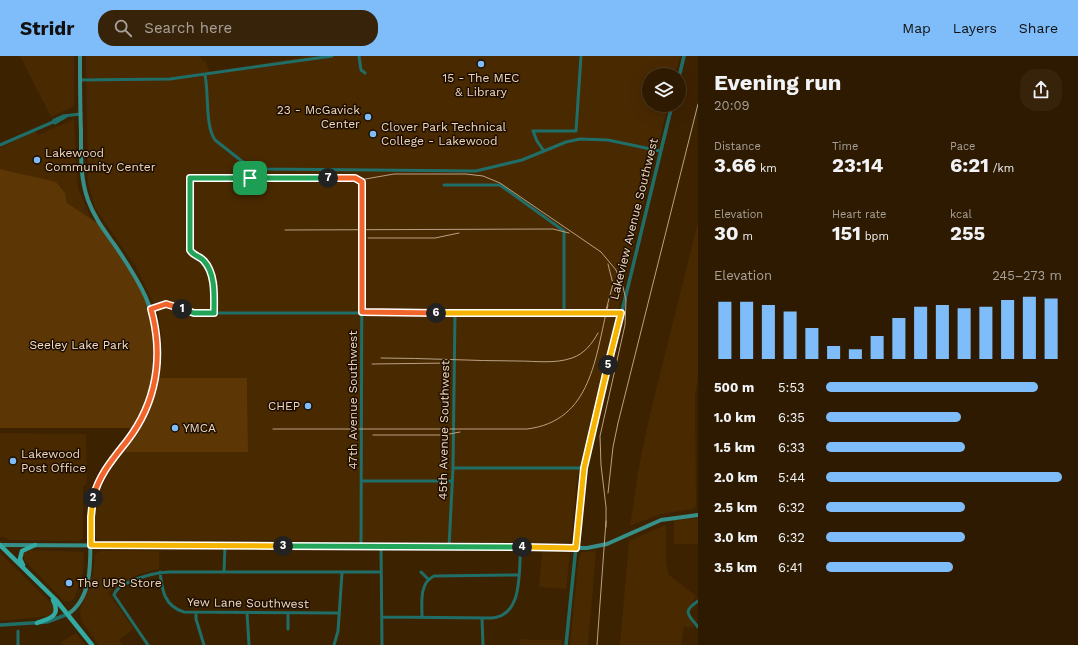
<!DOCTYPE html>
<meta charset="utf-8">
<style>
:root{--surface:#2e1a00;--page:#36230a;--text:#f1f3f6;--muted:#a7a199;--line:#493822;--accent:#7ebdf9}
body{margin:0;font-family:"Work Sans",sans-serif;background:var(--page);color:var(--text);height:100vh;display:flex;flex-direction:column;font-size:15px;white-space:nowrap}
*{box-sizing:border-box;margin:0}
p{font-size:13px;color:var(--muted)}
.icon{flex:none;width:22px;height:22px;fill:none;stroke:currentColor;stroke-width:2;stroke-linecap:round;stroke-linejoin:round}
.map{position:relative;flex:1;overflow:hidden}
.panel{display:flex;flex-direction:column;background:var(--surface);width:380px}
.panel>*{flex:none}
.buttons{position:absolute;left:642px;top:12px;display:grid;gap:8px}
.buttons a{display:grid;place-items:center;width:44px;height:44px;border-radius:50%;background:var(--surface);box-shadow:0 4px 16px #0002,0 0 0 1px var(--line);font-size:20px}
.pin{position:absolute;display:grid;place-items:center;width:34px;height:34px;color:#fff;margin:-17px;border-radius:8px;box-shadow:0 2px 6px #0006}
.km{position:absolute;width:20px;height:20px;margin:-10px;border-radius:50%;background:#222;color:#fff;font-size:11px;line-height:20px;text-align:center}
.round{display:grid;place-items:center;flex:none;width:42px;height:42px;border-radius:16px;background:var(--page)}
.headline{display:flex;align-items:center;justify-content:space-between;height:68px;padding:0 16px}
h1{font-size:22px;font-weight:700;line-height:30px}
.figures{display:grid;grid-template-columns:repeat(3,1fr);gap:6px;height:68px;padding:4px 16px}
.figures div{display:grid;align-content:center}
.figures b{font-size:20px;font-weight:700}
.figures small{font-size:11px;font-weight:400}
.figures p{font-size:11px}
.chart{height:112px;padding:8px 16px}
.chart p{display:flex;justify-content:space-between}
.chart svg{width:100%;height:72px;margin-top:4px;stroke:var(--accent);stroke-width:6}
ul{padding:0 16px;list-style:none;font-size:13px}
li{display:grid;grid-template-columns:64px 48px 1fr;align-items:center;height:30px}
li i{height:10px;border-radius:5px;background:var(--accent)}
header{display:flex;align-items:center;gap:24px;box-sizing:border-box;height:56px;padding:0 20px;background:var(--accent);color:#111}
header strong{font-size:19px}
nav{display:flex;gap:22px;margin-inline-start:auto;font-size:14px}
.search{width:280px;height:36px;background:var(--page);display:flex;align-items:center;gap:10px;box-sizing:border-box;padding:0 14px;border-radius:16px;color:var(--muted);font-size:15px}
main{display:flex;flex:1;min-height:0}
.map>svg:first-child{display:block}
</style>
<header>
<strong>Stridr</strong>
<div class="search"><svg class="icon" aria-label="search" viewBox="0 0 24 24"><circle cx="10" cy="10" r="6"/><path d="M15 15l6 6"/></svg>Search here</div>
<nav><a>Map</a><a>Layers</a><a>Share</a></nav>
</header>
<main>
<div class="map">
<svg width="698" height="589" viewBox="0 0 698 589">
<rect width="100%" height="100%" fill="#3d2200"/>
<path fill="#492900" d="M20,0h54v50l-23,11z
M86,0h113l4,5 2,-1 5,13 98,-17h372l-5,19h-26v30h19l-91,373 -6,62 -3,3 -304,-3 -163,1 -4,-2 -2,-3v-18l5,-28 9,-18 14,-20h125l-1,-74h-88l3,-42 -4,-24 -22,-45 -41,-59 -7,-25z
M74,63l4,69 13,31 -35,-23 -56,-26v-22l36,-17 2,4z
M698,166v158l-3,14 1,112 -3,3 -32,5 -31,12 8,-54 12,-58z
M0,377l86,1 1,50 -4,2v53l-3,2 -72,-1 -1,-2 -7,-1z
M698,462v26h-24v-24z
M666,469v37l3,13 27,21 -6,10 -2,8 7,13h-11l-3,18h-61l9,-104z
M29,494l55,2 -1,20 -8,25 -4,4h-7l-40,-41v-7z
M159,495v18l-20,5 -31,18 26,37 -15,11 3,5h-23l-18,-25 -1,-5 1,-8 12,-33 2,-20 5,-3z
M596,495l-8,94h-18l9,-90 3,-3z
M542,496l28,1 -4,36 -27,-2z
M0,497l53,52v8l-4,3 -49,5z
M76,577l9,12h-22l-2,-3z
M520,583l14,1h28v5h-42z"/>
<path fill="#5c3705" d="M0,113l56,13 9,11 2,10 33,22 36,52 15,32 7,39 -4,39 -18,41h-136z
M159,322h88l1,74h-125c19,-21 31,-46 36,-74z"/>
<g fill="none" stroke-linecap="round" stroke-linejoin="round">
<path stroke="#206e68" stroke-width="3" d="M359,0l2,14 4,3
M205,19c4,19 0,51 10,65l28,22 23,7 210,2 46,-11 44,-18 14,-3 28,1 52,11
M80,24l90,-1 162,-23
M53,66l1,-2 9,-4 18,-2
M0,89l53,-23 2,1 12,-7
M544,95l-7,-10 -4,-10h43l5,-75
M444,129h56l64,46v82
M151,253l18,-5 25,9h427
M214,257c0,-16 2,-39 -10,-52 -4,-5 -11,-5 -14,-11v-72h165l6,2 1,50 -1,317
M453,412h131
M361,425h91
M381,491l1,98
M449,491l4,-79 2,-155
M160,516c2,18 4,34 24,40l155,1
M224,516l1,-26
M421,516l7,7
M698,545c-16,11 -10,13 0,26
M196,557v6l8,26
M247,557l2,32
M382,561l109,1c33,-2 27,-46 30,-71
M422,561c0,-14 -3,-34 12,-41l84,-1
M482,562l1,27
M288,573v-16
M18,575v14
M148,589l-34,-50c4,-14 43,-23 56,-23h211
M334,589l4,-14 4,-58"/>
<path stroke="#206e68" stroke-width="3.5" d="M679,21l5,-21
M0,569l47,-3 21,-8
M566,589l18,-177 88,-363"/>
<path stroke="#378f89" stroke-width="4" d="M0,489l587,3 20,-4 54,-24 37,-5
M68,558c33,-22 18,-78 24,-111 5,-26 20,-42 35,-62 18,-24 30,-54 31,-84 2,-44 -20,-78 -44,-113 -10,-14 -20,-27 -26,-44 -8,-22 -7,-45 -7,-68 -1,-26 -1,-51 -1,-76"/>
<path stroke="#31aba3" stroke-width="4.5" d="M0,489l56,55 36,45
M23,509l-3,-6 2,-8 13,-6
M37,567c14,-5 24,-7 16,-23"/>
<path stroke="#b9a186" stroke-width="1" d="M281,125h73l40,-7h72l17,2 17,7 101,69 15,18 7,17 3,13 -1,25 -25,111 1,29 5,42v20
M285,174l268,-1 16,4
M368,182h67l24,-5
M606,254l7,-26 -5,-20
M381,302c46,0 91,3 137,3 17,0 37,3 54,-3 12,-4 20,-14 26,-25
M372,308l78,-1
M273,373h254c65,-8 68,-72 81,-124
M373,379h71l16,-3
M608,437l5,-46 5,-24 80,-319
M597,589l9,-124"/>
</g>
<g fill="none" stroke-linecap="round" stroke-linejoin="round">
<g stroke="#fff" stroke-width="8">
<path id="split-1" d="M182,253l12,4h20c0,-16 2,-39 -10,-52 -4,-5 -11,-5 -14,-11v-72h60"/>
</g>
<g stroke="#fff" stroke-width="8">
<path id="split-2" d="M93,442c6,-23 19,-38 34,-57 30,-39 37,-85 24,-132l15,-5 16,5"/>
</g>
<g stroke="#fff" stroke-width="8">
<path id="split-3" d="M93,442l-2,19v28l192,1"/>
</g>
<g stroke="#fff" stroke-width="8">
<path id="split-4" d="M283,490l239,1"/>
</g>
<g stroke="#fff" stroke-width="8">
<path id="split-5" d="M522,491l54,1 8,-80 24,-103"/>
</g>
<g stroke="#fff" stroke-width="8">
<path id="split-6" d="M436,257h185l-13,52"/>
</g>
<g stroke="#fff" stroke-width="8">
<path id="split-7" d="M328,122h27l7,4v130l74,1"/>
</g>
<g stroke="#fff" stroke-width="8">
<path id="split-8" d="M250,122h78"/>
</g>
<use href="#split-1" stroke="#22a559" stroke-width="5"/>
<use href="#split-2" stroke="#f0652b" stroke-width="5"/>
<use href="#split-3" stroke="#f5b400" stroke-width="5"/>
<use href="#split-4" stroke="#22a559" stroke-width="5"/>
<use href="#split-5" stroke="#f5b400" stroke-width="5"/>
<use href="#split-6" stroke="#f5b400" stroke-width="5"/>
<use href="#split-7" stroke="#f0652b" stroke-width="5"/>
<use href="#split-8" stroke="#22a559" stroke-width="5"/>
</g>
<g fill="#7ebdf9" stroke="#1d0e00" stroke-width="1.5">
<circle cx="481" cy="8" r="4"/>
<circle cx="368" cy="61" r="4"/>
<circle cx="373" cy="78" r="4"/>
<circle cx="37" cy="104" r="4"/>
<circle cx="308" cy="350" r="4"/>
<circle cx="175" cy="372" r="4"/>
<circle cx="13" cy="405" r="4"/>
<circle cx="69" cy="527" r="4"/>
</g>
<g text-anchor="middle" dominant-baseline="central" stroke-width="3" stroke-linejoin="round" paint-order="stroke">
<g font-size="12" fill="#eed7c0" stroke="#1d0e00" text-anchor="start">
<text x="481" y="22" text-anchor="middle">15 - The MEC<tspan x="481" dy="14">&amp; Library</tspan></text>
<text x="360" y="54" text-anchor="end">23 - McGavick<tspan x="360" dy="14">Center</tspan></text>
<text x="381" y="71">Clover Park Technical<tspan x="381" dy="14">College - Lakewood</tspan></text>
<text x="45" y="97">Lakewood<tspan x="45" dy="14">Community Center</tspan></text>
<text x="300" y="350" text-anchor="end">CHEP</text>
<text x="183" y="372">YMCA</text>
<text x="21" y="398">Lakewood<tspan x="21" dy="14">Post Office</tspan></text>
<text x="77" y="527">The UPS Store</text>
</g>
<g font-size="12" fill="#eed7c0" stroke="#1d0e00">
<text transform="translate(634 163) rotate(-76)">Lakeview Avenue Southwest</text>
<text transform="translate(353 344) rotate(-90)">47th Avenue Southwest</text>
<text transform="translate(444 374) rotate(-89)">45th Avenue Southwest</text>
<text transform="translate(248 547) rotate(1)">Yew Lane Southwest</text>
</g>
<g font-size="12" fill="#f1ddc8" stroke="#1d0e00">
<text x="79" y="289">Seeley Lake Park</text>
</g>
</g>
</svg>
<div class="buttons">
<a><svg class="icon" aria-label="layers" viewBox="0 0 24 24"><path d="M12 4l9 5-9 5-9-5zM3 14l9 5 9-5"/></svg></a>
</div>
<div class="pin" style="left:250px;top:122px;background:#1e9e55"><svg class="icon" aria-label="arrive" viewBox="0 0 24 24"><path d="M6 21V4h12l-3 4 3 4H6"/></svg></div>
<b class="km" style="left:182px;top:253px">1</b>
<b class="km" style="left:93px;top:442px">2</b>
<b class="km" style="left:283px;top:490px">3</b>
<b class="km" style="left:522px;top:491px">4</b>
<b class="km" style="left:608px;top:309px">5</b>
<b class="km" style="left:436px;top:257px">6</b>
<b class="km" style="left:328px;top:122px">7</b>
</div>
<section class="panel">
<div class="headline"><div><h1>Evening run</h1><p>20:09</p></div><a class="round"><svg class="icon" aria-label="share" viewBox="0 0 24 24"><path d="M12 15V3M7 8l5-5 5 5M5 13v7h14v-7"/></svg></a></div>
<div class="figures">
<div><p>Distance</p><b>3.66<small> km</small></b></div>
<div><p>Time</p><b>23:14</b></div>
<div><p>Pace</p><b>6:21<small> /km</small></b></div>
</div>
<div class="figures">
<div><p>Elevation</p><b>30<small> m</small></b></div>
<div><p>Heart rate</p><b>151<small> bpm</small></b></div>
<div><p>kcal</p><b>255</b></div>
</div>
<div class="chart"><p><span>Elevation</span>245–273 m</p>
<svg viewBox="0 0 160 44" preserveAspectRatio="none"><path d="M5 44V9M15 44V9M25 44V11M35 44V15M45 44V25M55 44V36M65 44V38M75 44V30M85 44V19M95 44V12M105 44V11M115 44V13M125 44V12M135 44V8M145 44V6M155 44V7"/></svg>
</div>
<ul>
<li><b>500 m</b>5:53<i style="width:90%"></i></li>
<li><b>1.0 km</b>6:35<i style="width:57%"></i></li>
<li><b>1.5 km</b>6:33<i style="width:59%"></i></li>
<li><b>2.0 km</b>5:44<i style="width:100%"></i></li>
<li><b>2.5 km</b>6:32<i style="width:59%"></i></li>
<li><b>3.0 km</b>6:32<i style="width:59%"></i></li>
<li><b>3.5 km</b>6:41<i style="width:54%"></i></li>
</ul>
</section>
</main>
